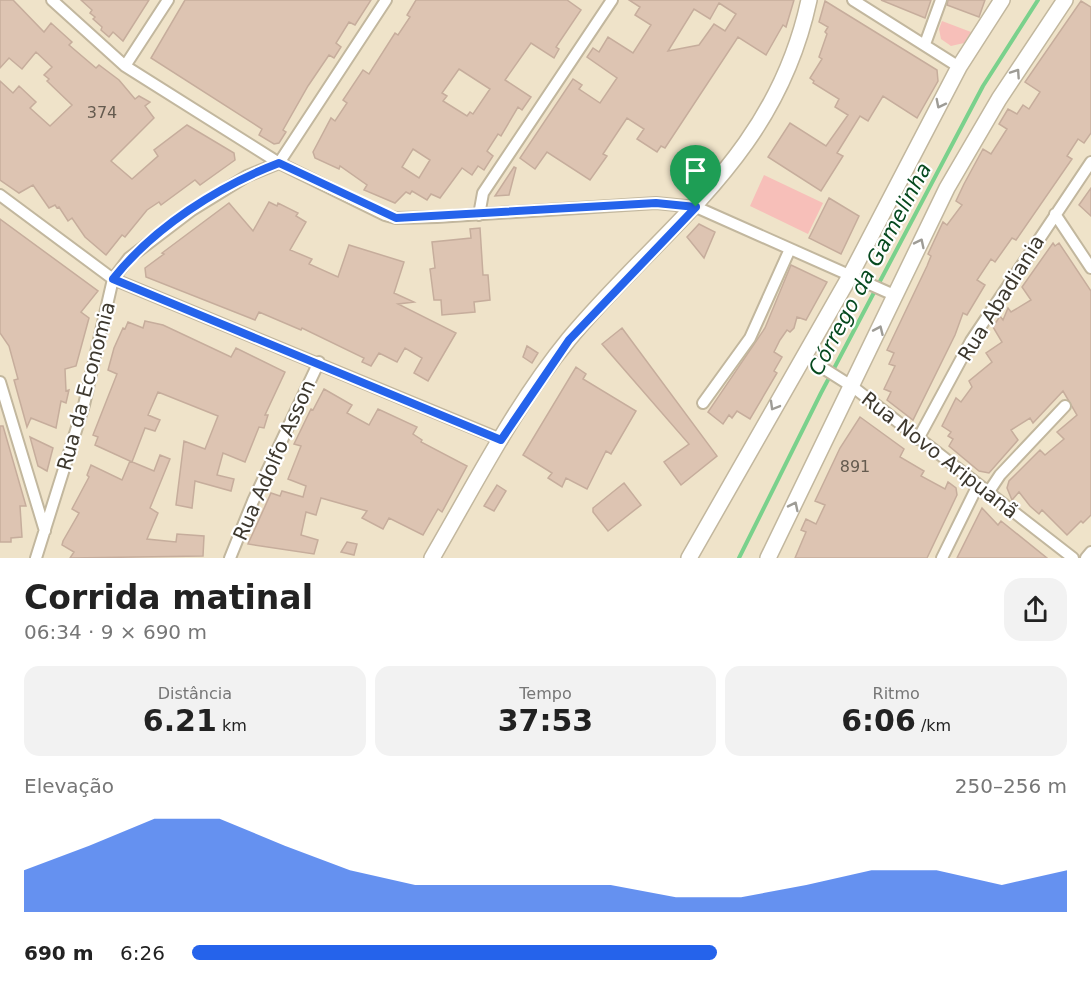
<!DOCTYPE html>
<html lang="pt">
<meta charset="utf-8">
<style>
:root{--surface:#fff;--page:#f2f2f2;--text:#222;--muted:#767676;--accent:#2563eb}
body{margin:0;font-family:"DejaVu Sans",sans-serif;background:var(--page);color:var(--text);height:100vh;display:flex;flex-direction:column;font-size:22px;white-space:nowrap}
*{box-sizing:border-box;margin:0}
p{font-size:20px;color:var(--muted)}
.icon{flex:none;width:33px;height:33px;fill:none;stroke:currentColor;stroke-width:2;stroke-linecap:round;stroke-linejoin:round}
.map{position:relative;height:558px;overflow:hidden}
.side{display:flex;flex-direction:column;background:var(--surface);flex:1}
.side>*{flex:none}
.pin{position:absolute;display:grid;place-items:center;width:51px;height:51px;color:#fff;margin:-62px -26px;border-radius:50% 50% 50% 0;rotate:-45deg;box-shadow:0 0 6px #0007}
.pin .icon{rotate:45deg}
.round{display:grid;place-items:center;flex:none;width:63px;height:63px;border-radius:18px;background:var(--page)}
.summary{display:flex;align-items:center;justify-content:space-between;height:102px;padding:0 24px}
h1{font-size:33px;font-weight:800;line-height:45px}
.figures{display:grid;grid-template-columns:repeat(3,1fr);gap:9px;height:102px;padding:6px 24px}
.figures div{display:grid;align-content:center;border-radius:15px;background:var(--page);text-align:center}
.figures b{font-size:30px;font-weight:800}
.figures small{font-size:16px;font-weight:400}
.figures p{font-size:16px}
.chart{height:168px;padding:12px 24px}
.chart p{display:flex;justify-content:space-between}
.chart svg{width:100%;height:108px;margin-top:6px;fill:var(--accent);opacity:.7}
ul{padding:0 24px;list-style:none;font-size:20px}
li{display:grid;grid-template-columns:96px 72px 1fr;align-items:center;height:45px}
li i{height:15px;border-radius:8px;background:var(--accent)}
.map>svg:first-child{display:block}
</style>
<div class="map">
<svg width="1091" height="558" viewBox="0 0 1091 558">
<rect width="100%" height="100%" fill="#efe3c9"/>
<path fill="#f7bfb9" d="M942,21l29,11 -7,11 -13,3 -10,-7 -2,-10z
M764,175l59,28 -15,31 -58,-28z"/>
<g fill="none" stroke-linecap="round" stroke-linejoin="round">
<path stroke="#7ad18c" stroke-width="4" d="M739,558l82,-165 162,-307 55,-86"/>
</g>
<path fill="#ddc4b2" stroke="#c6ad9c" stroke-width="1.5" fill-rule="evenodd" d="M0,0h13l31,32 7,-9 21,19 -3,3 27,23 3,-3 20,15 16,19 4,-3 11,6 -5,4 9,12 -43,43 21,18 26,-23 -4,-6 33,-25 47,28 1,7 -35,25 -5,-5 -34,25 -2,-3 -12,8 -22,27 -3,-2 -16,20 -21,-18 -13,-19 -4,3 -9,-14 -2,1 -2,-3 -6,3 -16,-23 -14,8 -19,-13v-99l13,12 6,-7 17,16 -6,6 20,18 22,-21 -25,-24 2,-2 -5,-4 8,-8 -16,-15 -14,17 -13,-11 -9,10z
M81,0h68l-26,41 -10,-9 -4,5 -8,-7 1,-3 -9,-8 2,-2 -5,-4 2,-3z
M185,0h186l-16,25 -6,-3 -13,21 5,4 -7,11 -5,-3 -21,31 -25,44 3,2 -7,11 -5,1 -15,-9 3,-6 -111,-71z
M416,0h151l14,10 -25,37 3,2 -5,9 -23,-15 -26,37 26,17 -9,13 -4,-3 -17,29 -3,-2 -11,17 6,5 -9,14 -6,-4 -6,9 -10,-7 -22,30 -9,-4 -4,6 -15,-9 -2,3 -4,-2 -11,11 -31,-13 3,-5 -27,-19 -1,3 -24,-11 -2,-6 18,-34 4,3 12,-18 -4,-3 20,-30 6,4 26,-41 3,2 12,-18 -3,-2zM459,69l31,20 -17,25 -3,-2 -3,4 -24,-15 4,-5 -5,-3zM413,149l17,11 -11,18 -17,-11z
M629,0h165l-8,27 -3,-2 -17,30 -28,-18 -73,111 -4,-2 -4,6 -20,-13 7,-10 -17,-11 -24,36 4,2 -17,24 -43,-28 -12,17 -15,-11 53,-79 9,6 -3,4 21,14 17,-25 -30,-21 6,-9 6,4 9,-15 25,16 18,-28 -16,-10 5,-8zM719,3l17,11 -11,17 -11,-7 -15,21 -31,6 26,-42 16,10z
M881,0h50l-6,18z
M948,0h37l-6,17 -32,-12z
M825,1l112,69 1,11 -21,37 -34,-22 -15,25 -8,-5 -23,37 6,3 -22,35 -53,-34 22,-34 36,23 22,-31 -13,-8 4,-8 -26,-16 1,-2 -4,-3 12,-19 -3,-2 8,-23 -2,-2 3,-5 -9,-5z
M1081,1l10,6v126l-7,10 -6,-4 -11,17 5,3 -56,81 -4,-2 -17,24 -4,-3 -14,21 8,5 -18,30 -4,-2 -8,22 -42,85 -26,-20 4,-8 -7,-3 11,-23 -6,-2 5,-11 -7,-3 40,-84 4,-10 -3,-2 15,-32 4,3 15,-20 -6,-4 8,-17 19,-35 8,5 16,-25 -8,-5 9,-15 9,5 6,-9 6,4 11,-17 -15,-10z
M514,167l2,1 -7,27 -14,1z
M1091,188v28l-12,-11z
M829,198l30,18 -18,38 -32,-16z
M269,202l8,4 1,-3 20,10 -2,3 10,6 -16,28 22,9 -3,5 29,13 11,-32 55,17 -10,31 20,9 -16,2 58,29 -28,48 -14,-8 8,-15 -17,-10 -8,14 -18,-9 -8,13 -9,-4 2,-4 -62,-30 -1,2 -42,-18 -4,8 -109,-43 -1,-9 19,-14 -2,-1 67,-50 24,28z
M0,219l98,72 -17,21 8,6 -13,48 -11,3 1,22 3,-1 -3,13 -5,-2 -5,27 -25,-10 -4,9 -13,-47 4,-1 -9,-33 -9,-13z
M699,224l16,8 -11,26 -17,-21z
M480,228l3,47h5l2,25 -16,2 1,10 -33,3 -1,-15h-7l-4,-31 5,-1 -3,-26 39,-4 -1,-9z
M1053,243l2,3 4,-3 32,48v224l-8,8 -2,-2 -14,14 -25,-25 -3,4 -9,-8 -11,-14 -7,8 -5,-12 2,-7 31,-31 5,5 19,-16 -7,-7 20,-17 -14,-24 -30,32 -3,-5 -19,12 7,10 -29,33 -10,-2 -30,-25 4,-7 -5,-3 3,-4 -9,-6 14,-28 5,4 11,-15 -3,-6 23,-19 -6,-9 16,-11 -9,-15 7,-11 3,4 5,-12 3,4 20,-12 -9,-13z
M791,265l36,17 -21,38 -9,-3 -3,11 -4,4 -3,-2 -7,10 -6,12 8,5 -8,14 3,2 -27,46 -13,-8 -5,7 -3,-3 -6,9 -15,-12 57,-84z
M145,321l18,4 68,32 5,-9 49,24 -20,43h3l-4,13 -5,-1 -14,35 -22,-9 -6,22 17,4 -3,12 -36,-10 -3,27 -16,-3 8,-64 21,8 13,-33 -60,-24 -10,23 12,5 -5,11 -10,-3 -13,34 -37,-17 3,-8 -5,-2 24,-61 -9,-4 6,-22 9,-20 2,1 3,-7 15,6z
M622,328l95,128 -36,29 -17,-23 25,-18 -87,-100z
M527,346l11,7 -6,10 -9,-6z
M576,367l10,7 -3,5 53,32 -25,43 -5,-3 -19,38 -21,-11 -4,9 -14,-9 4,-5 -29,-18z
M324,389l28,16 -5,8 22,12 9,-16 39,18 -4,7 9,6 -1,2 46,24 -25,46 -4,-3 -15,26 -34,-17 -6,11 -21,-11 5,-7 -46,-13 -5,17 -10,-3 -5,23 17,5 -4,14 -66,-10 23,-51 9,3 2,-5 21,6 3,-11 -18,-7 13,-33 -7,-2 17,-35 2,1z
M860,417l44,32 -4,8 24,14 -3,5 24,13 3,-7 8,6 1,7 -30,63h-132l11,-26 -5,-2 5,-11 10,5 9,-19 -10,-4 25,-53z
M0,426h3l23,80h-6l2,31 -11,1v4h-11z
M30,437l23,11 -6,23 -9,-5z
M160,455l10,4 -20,49 8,5 -11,26 29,3 1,-8 27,2 -1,20 -133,2 4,-6 -12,-7 1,-4 16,-28 -7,-4 17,-32 -2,-2 4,-10 31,15 8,-19 24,10z
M624,483l17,22 -33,26 -15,-19v-4z
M497,485l9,6 -12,20 -10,-5z
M982,508l16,17 3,-4 46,37h-90z
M347,542l10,2 -3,11 -13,-3z"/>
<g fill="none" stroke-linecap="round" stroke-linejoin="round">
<g stroke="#c2b79e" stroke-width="14">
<path id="street" d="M52,0l73,66 154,97 106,52 11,3 41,-1 219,-14 40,4 198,88
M853,0l106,67
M925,44l16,-44
M125,66l43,-66
M0,195l113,84 389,161
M1055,214l36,54
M479,215l4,-22 129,-193
M804,356l49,31 220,171
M0,382l45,149
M703,403l47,-65 40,-89
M918,439l53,-98 120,-179
M988,493l12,-18 65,-69
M36,558l48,-153 29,-126 16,-21 63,-48 55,-34 32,-13 107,-163
M230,558l23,-57 66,-139
M942,558l36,-73
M1086,558l5,-6"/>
</g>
<g stroke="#c2b79e" stroke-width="18">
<path id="secondary" d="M432,558c43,-74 83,-153 137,-219 96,-115 206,-181 240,-339
M689,558l161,-282 109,-209 43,-67
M768,558l179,-370 52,-89 66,-99"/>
</g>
<use href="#street" stroke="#fff" stroke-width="10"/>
<use href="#secondary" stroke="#fff" stroke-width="15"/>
</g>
<defs><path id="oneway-chevron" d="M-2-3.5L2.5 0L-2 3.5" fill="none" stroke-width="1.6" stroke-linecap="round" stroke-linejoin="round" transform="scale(1.5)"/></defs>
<g stroke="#9e9c96">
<use href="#oneway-chevron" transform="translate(1016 73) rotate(-56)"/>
<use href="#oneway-chevron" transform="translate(940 104) rotate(117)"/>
<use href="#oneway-chevron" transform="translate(920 243) rotate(-64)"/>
<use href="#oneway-chevron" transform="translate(879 330) rotate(-66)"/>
<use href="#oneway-chevron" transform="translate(774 406) rotate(120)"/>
<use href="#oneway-chevron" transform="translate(794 506) rotate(-64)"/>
</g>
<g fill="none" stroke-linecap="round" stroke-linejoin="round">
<g stroke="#fff" stroke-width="12">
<path id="route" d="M279,163l117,55 260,-15 40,4 -127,133 -68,100 -388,-161c41,-52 106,-93 166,-116z"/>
</g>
<use href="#route" stroke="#2563eb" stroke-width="8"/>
</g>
<g text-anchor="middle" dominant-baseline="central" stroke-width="4.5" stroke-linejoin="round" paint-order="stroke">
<g font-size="16" fill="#655b4f">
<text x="102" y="112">374</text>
<text x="855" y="466">891</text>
</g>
<g font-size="20" fill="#3d382e" stroke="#fff">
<text transform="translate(1001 298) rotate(-58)">Rua Abadiania</text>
<text transform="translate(86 386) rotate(-75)">Rua da Economia</text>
<text transform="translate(940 455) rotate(38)">Rua Novo Aripuanã</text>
<text transform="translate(274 460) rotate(-66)">Rua Adolfo Asson</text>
</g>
<g font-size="21" font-style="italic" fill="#06491e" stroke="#fff">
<text transform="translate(870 269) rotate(-62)">Córrego da Gamelinha</text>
</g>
</g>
</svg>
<div class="pin" style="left:696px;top:207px;background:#1e9e55"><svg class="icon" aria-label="arrive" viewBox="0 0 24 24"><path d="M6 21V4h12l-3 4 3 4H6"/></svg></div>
</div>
<section class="side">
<div class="summary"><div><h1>Corrida matinal</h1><p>06:34 · 9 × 690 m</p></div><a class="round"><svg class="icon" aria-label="share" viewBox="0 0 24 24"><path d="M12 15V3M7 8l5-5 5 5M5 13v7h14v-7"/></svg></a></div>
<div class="figures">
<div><p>Distância</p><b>6.21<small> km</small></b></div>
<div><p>Tempo</p><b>37:53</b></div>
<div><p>Ritmo</p><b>6:06<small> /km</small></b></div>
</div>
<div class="chart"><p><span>Elevação</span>250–256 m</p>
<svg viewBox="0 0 160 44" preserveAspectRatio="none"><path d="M0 44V27L10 17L20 6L30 6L40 17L50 27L60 33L70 33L80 33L90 33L100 38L110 38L120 33L130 27L140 27L150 33L160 27V44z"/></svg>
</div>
<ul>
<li><b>690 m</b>6:26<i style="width:60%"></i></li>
</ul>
</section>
